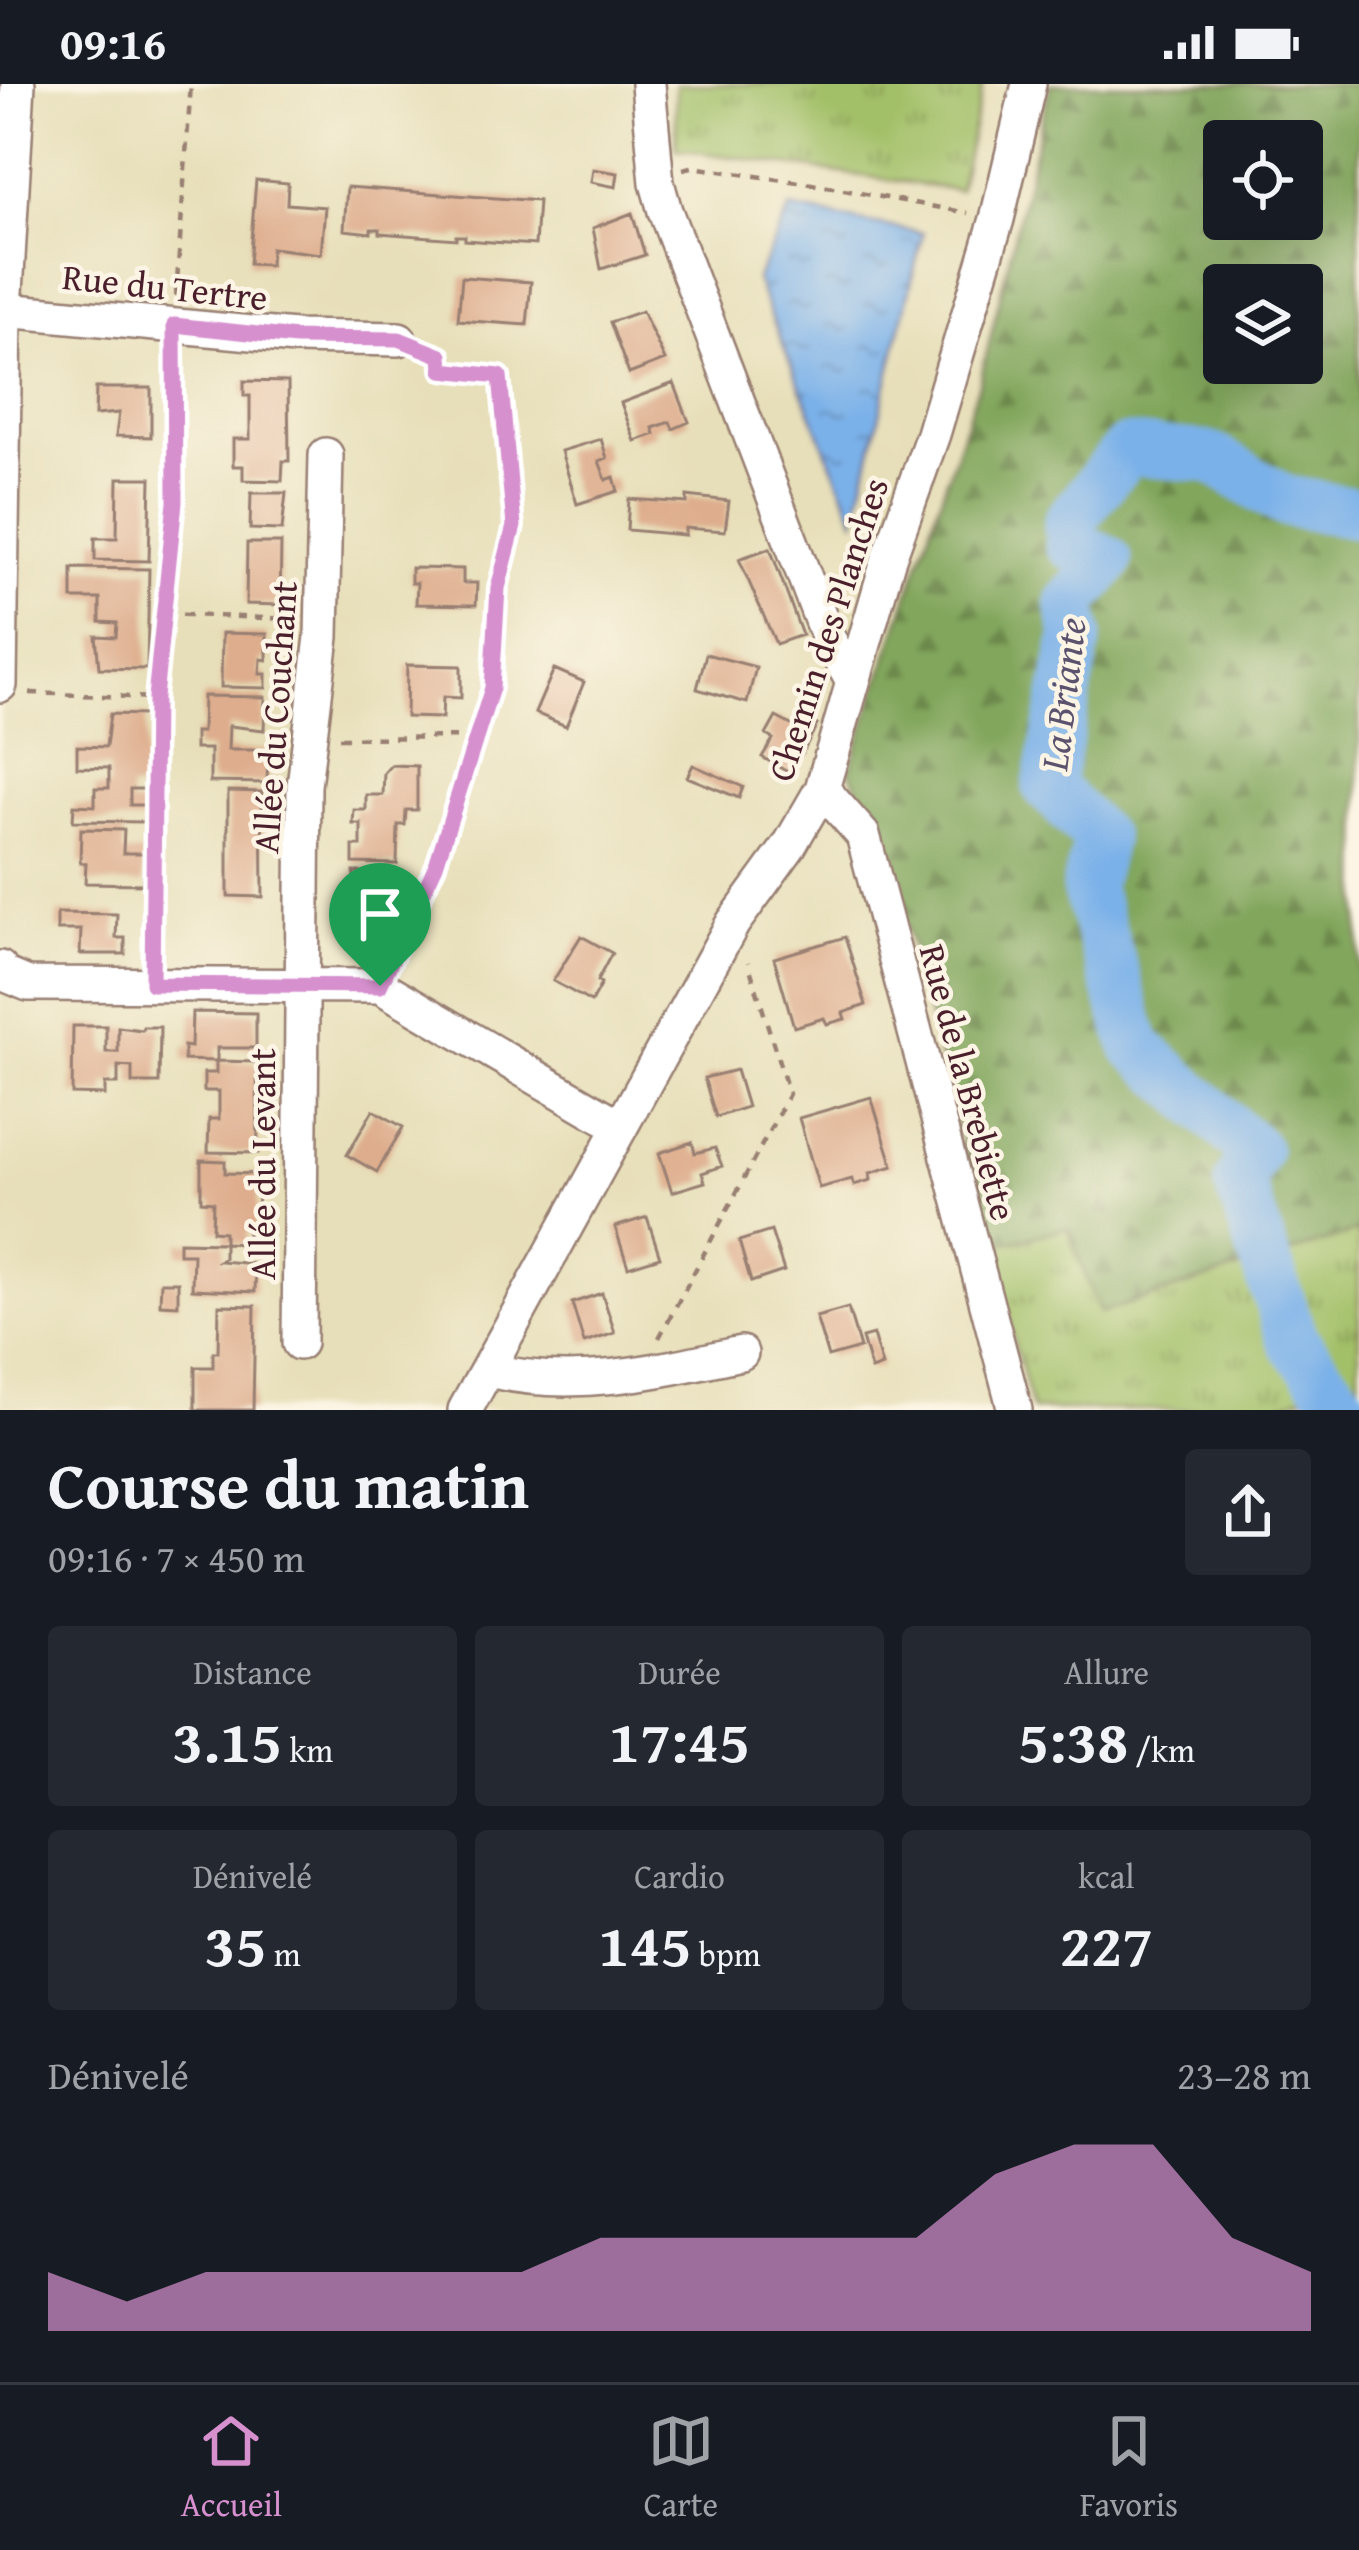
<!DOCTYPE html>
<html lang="fr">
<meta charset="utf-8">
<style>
:root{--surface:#171b24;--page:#242831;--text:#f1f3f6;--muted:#9ea1a6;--line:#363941;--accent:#d690ce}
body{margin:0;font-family:"Gentium Book Plus",serif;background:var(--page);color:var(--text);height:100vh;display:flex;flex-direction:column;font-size:45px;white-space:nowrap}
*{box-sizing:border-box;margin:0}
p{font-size:39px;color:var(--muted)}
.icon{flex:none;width:66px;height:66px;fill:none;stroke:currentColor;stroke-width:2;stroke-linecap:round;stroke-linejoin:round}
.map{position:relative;height:1326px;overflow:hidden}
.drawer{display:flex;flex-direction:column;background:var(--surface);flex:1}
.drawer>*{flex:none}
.tools{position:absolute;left:1203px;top:36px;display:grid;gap:24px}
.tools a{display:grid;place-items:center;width:120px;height:120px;border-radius:12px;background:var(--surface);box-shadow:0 12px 48px #0002;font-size:60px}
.pin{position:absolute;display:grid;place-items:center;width:102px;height:102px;color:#fff;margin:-123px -51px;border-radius:50% 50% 50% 0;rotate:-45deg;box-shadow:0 0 12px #0007}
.pin .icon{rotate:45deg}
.round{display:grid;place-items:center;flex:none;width:126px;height:126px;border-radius:12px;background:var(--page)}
.head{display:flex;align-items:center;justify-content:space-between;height:204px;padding:0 48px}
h1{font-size:66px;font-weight:600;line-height:90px}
.metrics{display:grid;grid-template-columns:repeat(3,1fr);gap:18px;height:204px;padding:12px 48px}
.metrics div{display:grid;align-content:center;border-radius:12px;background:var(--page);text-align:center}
.metrics b{font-size:60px;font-weight:600}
.metrics small{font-size:33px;font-weight:400}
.metrics p{font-size:33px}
.chart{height:336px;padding:24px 48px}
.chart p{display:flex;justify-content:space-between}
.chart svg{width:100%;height:216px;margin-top:12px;fill:var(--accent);opacity:.7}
.status{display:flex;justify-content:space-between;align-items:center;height:84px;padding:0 60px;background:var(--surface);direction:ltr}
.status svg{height:33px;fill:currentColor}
.menu{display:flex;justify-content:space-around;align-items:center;height:168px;border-top:3px solid var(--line);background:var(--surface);font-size:33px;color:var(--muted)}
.menu a{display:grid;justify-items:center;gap:6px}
.menu .on{color:var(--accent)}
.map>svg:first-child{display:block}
</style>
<div class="status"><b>09:16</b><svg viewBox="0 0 49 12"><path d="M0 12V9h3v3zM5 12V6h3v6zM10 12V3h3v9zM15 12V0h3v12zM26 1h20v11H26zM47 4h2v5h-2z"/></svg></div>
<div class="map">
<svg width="1359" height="1326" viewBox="0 0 1359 1326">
<defs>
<pattern id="grass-tufts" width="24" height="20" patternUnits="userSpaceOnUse" patternTransform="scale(3)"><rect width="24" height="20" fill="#a2c067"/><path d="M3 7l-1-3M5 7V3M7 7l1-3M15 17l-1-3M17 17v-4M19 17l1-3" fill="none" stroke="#869b55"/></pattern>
<pattern id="forest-firs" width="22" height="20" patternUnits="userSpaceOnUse" patternTransform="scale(3)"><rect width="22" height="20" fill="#81a65c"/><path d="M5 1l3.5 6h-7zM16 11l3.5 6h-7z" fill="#6c874c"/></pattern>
<pattern id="water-ripples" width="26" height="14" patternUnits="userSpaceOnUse" patternTransform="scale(3)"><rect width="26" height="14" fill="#7ab1e9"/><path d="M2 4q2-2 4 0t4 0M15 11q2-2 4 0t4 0" fill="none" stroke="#668fbd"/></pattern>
</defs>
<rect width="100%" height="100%" fill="#fcf5e5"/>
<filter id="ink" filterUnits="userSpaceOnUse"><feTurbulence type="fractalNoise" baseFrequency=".00833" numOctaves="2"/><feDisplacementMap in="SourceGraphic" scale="24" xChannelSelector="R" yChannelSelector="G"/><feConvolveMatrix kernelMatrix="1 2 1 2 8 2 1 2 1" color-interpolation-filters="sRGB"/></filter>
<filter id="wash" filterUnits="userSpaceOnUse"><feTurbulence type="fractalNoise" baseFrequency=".004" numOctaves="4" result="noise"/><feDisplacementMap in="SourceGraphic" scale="48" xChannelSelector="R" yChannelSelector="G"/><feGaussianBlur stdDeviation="2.7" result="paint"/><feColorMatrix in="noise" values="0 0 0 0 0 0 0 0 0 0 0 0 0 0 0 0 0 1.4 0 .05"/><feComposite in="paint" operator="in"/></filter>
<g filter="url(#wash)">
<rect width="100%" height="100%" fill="#e7dfb9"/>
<path fill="url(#grass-tufts)" stroke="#767049" stroke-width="3" d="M676,0h307l-24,106 -283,-41z
M1067,1143l33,85 259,-81v179h-36l-9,-18 -48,18h-234l-43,-163z"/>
<path fill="url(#forest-firs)" stroke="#666244" stroke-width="3" fill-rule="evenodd" d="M1050,0h309v1147l-259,82 -33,-85 -78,19 -107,-414 -33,-62 131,-390zM1224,57h78v78h-78zM1224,201h78v78h-78z"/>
<path fill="url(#water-ripples)" stroke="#62688a" stroke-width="3" d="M790,124l133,25 -68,286 -99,-239z"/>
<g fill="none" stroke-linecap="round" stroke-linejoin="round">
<path stroke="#7ab1e9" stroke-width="51" d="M1348,1326l-55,-69 -54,-159 16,-31 -119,-105 -49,-159 13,-48 -52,-53 29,-151 -6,-32 36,-42 -36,-17 -2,-22 58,-72 83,7 75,44 74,12"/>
</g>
<g id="blocks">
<path fill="#dead8d" d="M593,85l25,4 -2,14 -25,-5z
M256,96l32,3 -1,21 38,3 -4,47 -50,-6 -1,17 -21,-1z
M347,103l191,14 -3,44 -70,-5v-4h-9v3l-76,-6v-4h-9v4l-27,-3z
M632,129l13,42 -44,14 -8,-41z
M462,193l69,5 -4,43 -69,-5z
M642,227l23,49 -36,14 -19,-52z
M244,297l44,1 1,79h-6l-1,20 -39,-1v-14h-10v-27h17v-43h-6z
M674,299l15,39 -16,7 -3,-7 -17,6 2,6 -20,7 -14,-38z
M96,304h55v49l-35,-1 3,-23 -24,2z
M601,355l6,19 -8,3 7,19 8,-3 4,14 -41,13 -16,-53z
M118,394h33l-2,83 -54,-1v-22h22z
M251,409h35l-4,37 -32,-1z
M687,412l42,5 -4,30 -40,-3v7l-58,-5 2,-31 58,4z
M247,459h34l-1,62 -34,-1z
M770,464l32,87 -26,9 -37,-85z
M72,484l77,1 -2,100 -48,-1 -3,-32 20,1 1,-14 -17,-1v-23h-28z
M411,484l52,1v14h14l-1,22 -60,-1 1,-21h-6z
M222,549l45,1v26l-6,-1 -1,15h6v14l-45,-1z
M706,570l50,13 -9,36 -50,-14z
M407,581l54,1v32l-18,-1 -1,21 -36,-1z
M554,585l30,13 -18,44 -31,-13z
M203,612l62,1 -1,33 -35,-4 -1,24h40l-1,33 -57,-1v-33h-15v-17h7z
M110,630l36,1 -1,74h-15v16h15l-1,17 -71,-1 1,-16 21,1v-18h14v-20l-32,-1v-21l29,1z
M776,633l21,11 6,-10 14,7 -26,49 -29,-17 11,-18 -7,-4z
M391,681l26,1v44h-11l-1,15h-7l-1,39 -44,-1v-17h8v-22h-8l1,-14h12v-15h17l1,-22z
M693,681l50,22 -4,11 -52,-21z
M228,707l34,1 1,105 -35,-1z
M81,745l43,1 -1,23h21l-1,31 -58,-1 1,-20h-6z
M354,788h38l-5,66h-34z
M57,829l60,1 -1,24h9v16h-45l1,-24h-24z
M581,852l31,17 -15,28 4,3 -10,18 -38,-21z
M845,853l21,68 -23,8 2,6 -18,5 -3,-6 -30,9 -20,-69z
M192,928l64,1v35h-39v13l40,1 1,91 -50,-1 1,-33h10v-28h-15v-18h12v-12l-32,-1v-14l7,1z
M73,942h33v26h12v-25l24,3 1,-3h17l-1,56h-27v-16l-14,-1v18h-13v11l-33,-1z
M736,986l11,37 -31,10 -12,-39z
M871,1013l22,69 -23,7 1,7 -17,5 -2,-6 -33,9 -20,-70z
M373,1026l30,17 -26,45 -30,-17z
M692,1058l3,11 20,-5 7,18 -20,7 3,9 -33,10 -13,-39z
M201,1076l24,1v12l33,1 -1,58h-10v12l-23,-1v-11l-12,-1 1,-29 -12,-1z
M647,1133l13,40 -32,10 -13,-40z
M771,1147l13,40 -33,11 -12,-41z
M179,1158l45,1v15l-5,3 37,3 -1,28 -63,-3 1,-35h-14z
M161,1198h17v23l-18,-1z
M602,1209l13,40 -31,10 -12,-40z
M219,1221l36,1 -2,104h-58v-43h18v-15h5z
M848,1224l12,40 -32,9 -12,-40z
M873,1251l9,31 -11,4 -9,-32z"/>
</g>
</g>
<g filter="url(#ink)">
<use href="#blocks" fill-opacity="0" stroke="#987f72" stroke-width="3"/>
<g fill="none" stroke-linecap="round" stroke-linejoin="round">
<g stroke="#987f72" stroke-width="38">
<path id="street" d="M18,0l-13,226 290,27 104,2
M648,0l9,99 8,28 163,427 24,42
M0,601l5,-375
M822,705l41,46 152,575
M0,884l4,6 24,10 352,2 241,141
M299,1259l5,-557 18,-149 4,-182
M489,1286c83,21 170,1 252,-17
M465,1326l268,-487 56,-77 33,-57 66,-228 45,-127 64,-215 32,-135"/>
</g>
<path stroke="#987f72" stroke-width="4.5" stroke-dasharray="9 9" stroke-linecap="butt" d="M683,85l9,-2 114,16 162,30
M176,212l15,-212
M164,530l127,5
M30,609l125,5
M339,654l136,-1
M152,871l3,-257 20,-196 1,-147
M393,875l43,-94 56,-177 6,-100 16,-61 -14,-151 -57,-7 -2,-13 -15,-6
M659,1254l130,-244 -41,-132"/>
<use href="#street" stroke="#fff" stroke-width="33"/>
</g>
</g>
<g fill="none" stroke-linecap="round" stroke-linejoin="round" filter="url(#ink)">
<g stroke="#fff" stroke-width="24">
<path id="route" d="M174,241l122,13 103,1 42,17 1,14 58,6 14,150 -16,62 -6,100 -56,177 -56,121 -228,-2 3,-286 20,-196z"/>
</g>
<use href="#route" stroke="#d690ce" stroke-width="15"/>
</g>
<g text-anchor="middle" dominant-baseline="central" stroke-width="9" stroke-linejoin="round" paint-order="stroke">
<g font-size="36" fill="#4a1f2b" stroke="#fcf5e5">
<text transform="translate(165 202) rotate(6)">Rue du Tertre</text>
<text transform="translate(827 545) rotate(-72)">Chemin des Planches</text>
<text transform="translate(274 633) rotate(-86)">Allée du Couchant</text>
<text transform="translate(969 998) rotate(75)">Rue de la Brebiette</text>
<text transform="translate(261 1080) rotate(-90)">Allée du Levant</text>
</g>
<g font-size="39" font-style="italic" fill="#5b526e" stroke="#fcf5e5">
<text transform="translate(1062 610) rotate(-83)">La Briante</text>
</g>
</g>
</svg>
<div class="tools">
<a><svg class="icon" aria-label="locate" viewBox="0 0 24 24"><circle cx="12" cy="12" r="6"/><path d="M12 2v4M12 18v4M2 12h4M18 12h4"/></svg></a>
<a><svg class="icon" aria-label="layers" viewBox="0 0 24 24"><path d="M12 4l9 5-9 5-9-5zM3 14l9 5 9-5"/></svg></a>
</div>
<div class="pin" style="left:380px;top:902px;background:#1e9e55"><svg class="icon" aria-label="arrive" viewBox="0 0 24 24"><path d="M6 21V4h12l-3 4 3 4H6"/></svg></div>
</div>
<section class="drawer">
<div class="head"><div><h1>Course du matin</h1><p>09:16 · 7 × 450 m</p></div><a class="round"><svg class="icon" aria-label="share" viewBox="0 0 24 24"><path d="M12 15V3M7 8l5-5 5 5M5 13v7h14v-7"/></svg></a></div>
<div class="metrics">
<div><p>Distance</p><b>3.15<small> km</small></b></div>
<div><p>Durée</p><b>17:45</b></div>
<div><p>Allure</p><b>5:38<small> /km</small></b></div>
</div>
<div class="metrics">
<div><p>Dénivelé</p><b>35<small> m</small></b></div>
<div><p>Cardio</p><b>145<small> bpm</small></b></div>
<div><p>kcal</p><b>227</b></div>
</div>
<div class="chart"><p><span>Dénivelé</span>23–28 m</p>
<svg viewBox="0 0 160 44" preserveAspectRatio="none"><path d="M0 44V32L10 38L20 32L30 32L40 32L50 32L60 32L70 25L80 25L90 25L100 25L110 25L120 12L130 6L140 6L150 25L160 32V44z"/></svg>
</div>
</section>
<nav class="menu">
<a class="on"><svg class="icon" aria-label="home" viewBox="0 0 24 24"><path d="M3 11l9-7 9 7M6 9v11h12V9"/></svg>Accueil</a>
<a><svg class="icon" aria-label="map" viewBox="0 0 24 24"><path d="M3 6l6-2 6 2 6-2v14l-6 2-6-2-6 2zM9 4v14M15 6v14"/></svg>Carte</a>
<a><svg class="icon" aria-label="saved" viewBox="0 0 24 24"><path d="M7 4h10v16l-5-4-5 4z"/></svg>Favoris</a>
</nav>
